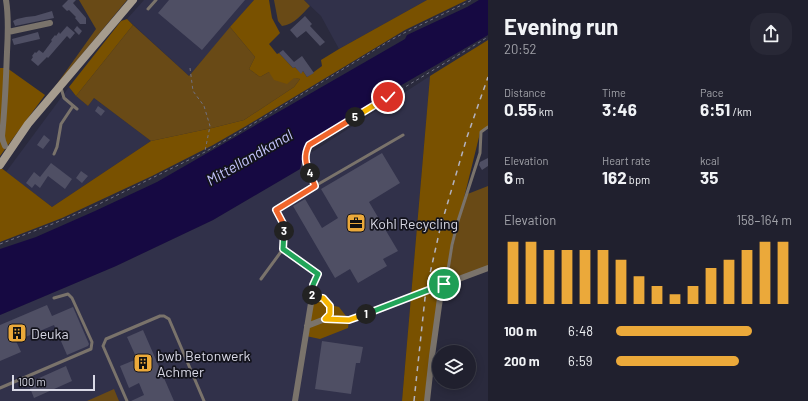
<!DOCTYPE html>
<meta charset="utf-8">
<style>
:root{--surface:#20202e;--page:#282836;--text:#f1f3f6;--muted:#a2a3aa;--line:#3d3e4a;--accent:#eba93a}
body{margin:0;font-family:Barlow,sans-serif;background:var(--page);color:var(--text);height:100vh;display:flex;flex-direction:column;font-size:15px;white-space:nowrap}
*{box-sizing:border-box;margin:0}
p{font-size:13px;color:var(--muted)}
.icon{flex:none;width:22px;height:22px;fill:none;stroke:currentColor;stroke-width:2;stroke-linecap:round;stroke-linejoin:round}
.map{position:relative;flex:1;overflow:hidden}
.drawer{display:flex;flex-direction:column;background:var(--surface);width:320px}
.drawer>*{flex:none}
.controls{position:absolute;left:432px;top:345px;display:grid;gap:8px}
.controls a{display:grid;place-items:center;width:44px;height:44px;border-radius:50%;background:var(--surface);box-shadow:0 2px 10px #0003,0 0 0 1px var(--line);font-size:20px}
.scale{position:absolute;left:12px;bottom:10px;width:83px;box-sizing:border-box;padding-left:4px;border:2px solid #d9d9e6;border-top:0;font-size:11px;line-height:14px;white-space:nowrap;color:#d9d9e6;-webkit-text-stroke:3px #13131c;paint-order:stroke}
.pin{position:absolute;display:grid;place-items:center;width:34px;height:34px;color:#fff;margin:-17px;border:2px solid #fff;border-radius:50%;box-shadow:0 1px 4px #0007}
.km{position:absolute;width:20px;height:20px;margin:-10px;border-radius:50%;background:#222;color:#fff;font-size:11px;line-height:20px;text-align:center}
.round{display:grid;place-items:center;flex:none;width:42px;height:42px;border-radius:16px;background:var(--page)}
.head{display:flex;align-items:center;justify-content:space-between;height:68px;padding:0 16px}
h1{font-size:22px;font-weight:700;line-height:30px}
.stats{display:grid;grid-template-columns:repeat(3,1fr);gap:6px;height:68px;padding:4px 16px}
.stats div{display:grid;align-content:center}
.stats b{font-size:17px;font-weight:700}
.stats small{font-size:11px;font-weight:400}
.stats p{font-size:11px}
.chart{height:112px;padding:8px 16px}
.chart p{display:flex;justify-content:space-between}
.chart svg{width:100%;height:72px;margin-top:4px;stroke:var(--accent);stroke-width:6}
ul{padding:0 16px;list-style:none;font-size:13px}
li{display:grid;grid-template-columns:64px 48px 1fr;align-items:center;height:30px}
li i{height:10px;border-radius:5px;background:var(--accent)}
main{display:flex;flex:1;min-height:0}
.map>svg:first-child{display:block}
</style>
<main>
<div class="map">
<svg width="488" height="401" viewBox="0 0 488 401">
<rect width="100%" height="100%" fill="#2a2a3d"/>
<path fill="#31314a" d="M144,0h110l-65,76 -62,-57z
M304,0h123l-88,49 -18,-33z
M430,76l-28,325h-402v-86l116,-49 97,-46 87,-51 2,-11 4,-2z
M69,87l7,9 12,10 6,-8 57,43 -99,66 -46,-35z"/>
<path fill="#694a16" d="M79,0h48l-73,88 42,-59z
M274,0h30l6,6c-8,8 -15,18 -28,20l-4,-5z
M133,25l56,51 41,-49 25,30 -6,12 11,8 9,-5 31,7 -6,8 -50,33 -32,8 -61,13 -57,-43 -6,8 -12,-10z
M488,186v82l-44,17 21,-90z
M114,389l5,12h-32z"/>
<path fill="#795100" d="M254,0h15l3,18 8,15 -11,11 8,10 2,-1 14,15 2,-1 6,6 2,-2 4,6 15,-11 -1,-6 18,-11 88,-49h40l-62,30 -159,96 -33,19 -61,31 -90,42 -62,24v-75l52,40 99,-66 61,-13 32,-8 50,-33 6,-8 -6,-1 -7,6 -13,-4 -5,-8 -9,5 -11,-8 6,-12 -25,-30z
M127,19l6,6 -57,71 -7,-9 52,-66z
M488,40v88l-8,5 -16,65 -20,87 -17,116h-25l28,-325z
M0,68h7l38,27 -45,61z
M312,297l11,1 7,7 9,2 10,13 -1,8 -28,11 -14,-3z"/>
<path fill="#160942" d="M479,0h9v35l-102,59 -80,51 -6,24 -87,51 -97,46 -116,49v-66l36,-12 59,-26 62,-29 248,-143 2,-4 60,-28z"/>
<path fill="#4f4f64" d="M68,0h8l-3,3 13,15v6h-6l-5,-6 1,-1 -7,-7 -2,1 -5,-5z
M169,0h76l-43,50 -44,-37z
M52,11l2,7 -39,8 -2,-5 4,-2 9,-2 9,-1z
M305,16l7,8 -2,2 15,16 -5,4 -14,-15 -9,7 -7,-8z
M67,26l8,7 -5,6 -3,-3 -19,22 -1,-1 -9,9 -7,-6 2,-3 -1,-1 3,-4 1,1 3,-3 4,3 9,-12 -1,-1 4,-5 1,1 3,-4 1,2z
M77,26l5,5 -3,4 -5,-5z
M38,32l2,7 -26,6 -2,-6z
M283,50l11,12 8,-6 12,17 -7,4 -4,-6 -2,3 -6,-7 -2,1 -14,-15z
M98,106l7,5 -4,5 -6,-5z
M44,135l6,5 -7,9 -6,-4z
M382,153l18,30 -31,19 29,49 -15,8 4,7 -29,17 -8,-14 -15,9 -42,-72 12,-7 17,29 16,-10 -17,-29z
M488,158v8l-6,4 -3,-5 1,-3z
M51,163l21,16 -7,10 -17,-13 -8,12 -5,-4 -3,4 -6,-5 8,-11 6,5z
M81,171l7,5 -6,7 -6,-5z
M47,305l5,11 21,-9 16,37 -1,2 -21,9 -13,-30 -38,16 5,11 -21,9v-36z
M143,330l31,71h-43l13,-6 -5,-12 -10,5 -9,-22 17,-7 -10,-22z
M322,341l41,6 -3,16h-4l-5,31 -36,-5z
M66,366l6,15 -38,17 -6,-15z"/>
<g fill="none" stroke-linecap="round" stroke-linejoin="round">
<path stroke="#717182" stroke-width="1" stroke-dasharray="3 3" stroke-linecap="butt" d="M190,68l3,23 11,15 6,20 -5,25
M306,151l3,-6 179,-108
M0,244l55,-21 42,-18 108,-53 28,-16 158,-96 15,-8 66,-32"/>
<path stroke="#7a736b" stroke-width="3" d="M148,9l8,-9
M61,88l3,10 13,11
M54,154l3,-7 4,-23 12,-18
M306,156v10l9,20
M283,249l2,-22 -9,-17 39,-24 88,-51
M261,279l22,-30 35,25 -5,11 -1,12
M444,285l3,-9 5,-31 6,-24 22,-68 1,-21 7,-5
M0,388l91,-39 1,-7 -20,-44 -4,-4 -14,4
M127,401l-24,-55 3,-7 54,-23h4l5,3 35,82"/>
<path stroke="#7a736b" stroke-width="6" d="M8,32l42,-9
M5,146l-2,-5 -1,-5c3,-28 4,-56 5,-84 1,-17 2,-34 -1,-52
M307,326l18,-7
M295,401l17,-104 11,1 7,7v9l-5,5 24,1 139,-52
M427,401l5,-45 9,-65 3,-6"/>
<path stroke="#a69c8e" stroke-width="8" d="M0,165l28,-41 105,-124"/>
<path stroke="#b3b3c1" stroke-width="1.5" stroke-dasharray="5 5" stroke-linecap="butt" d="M414,401l11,-103 4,-20 11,-49 27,-92 21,-60"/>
</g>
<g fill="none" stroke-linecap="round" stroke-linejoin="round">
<g stroke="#fff" stroke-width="8">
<path id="split-1" d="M366,314l78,-30"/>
</g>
<g stroke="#fff" stroke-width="8">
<path id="split-2" d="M312,295v2l11,1 7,8v8l-5,5 24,1 17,-6"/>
</g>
<g stroke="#fff" stroke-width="8">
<path id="split-3" d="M284,231l-1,18 35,25 -5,11 -1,10"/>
</g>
<g stroke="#fff" stroke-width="8">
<path id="split-4" d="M284,231l1,-4 -9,-17 39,-24 -5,-13"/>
</g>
<g stroke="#fff" stroke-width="8">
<path id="split-5" d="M310,173c-5,-10 -6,-18 -1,-28l46,-28"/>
</g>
<g stroke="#fff" stroke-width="8">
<path id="split-6" d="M355,117l33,-20"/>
</g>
<use href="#split-1" stroke="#22a559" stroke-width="5"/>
<use href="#split-2" stroke="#f5b400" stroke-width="5"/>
<use href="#split-3" stroke="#22a559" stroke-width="5"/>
<use href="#split-4" stroke="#f0652b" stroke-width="5"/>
<use href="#split-5" stroke="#f0652b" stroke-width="5"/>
<use href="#split-6" stroke="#f5b400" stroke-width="5"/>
</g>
<defs>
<g id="office-square" transform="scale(1)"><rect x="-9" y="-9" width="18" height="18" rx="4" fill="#eba93a" stroke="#13131c"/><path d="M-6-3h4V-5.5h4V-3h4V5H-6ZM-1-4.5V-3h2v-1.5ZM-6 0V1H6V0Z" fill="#111"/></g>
<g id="building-square" transform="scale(1)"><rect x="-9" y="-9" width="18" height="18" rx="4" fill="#eba93a" stroke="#13131c"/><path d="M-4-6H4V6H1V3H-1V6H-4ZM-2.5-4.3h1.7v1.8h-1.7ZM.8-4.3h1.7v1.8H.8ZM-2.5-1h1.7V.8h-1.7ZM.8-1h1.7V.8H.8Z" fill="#111"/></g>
</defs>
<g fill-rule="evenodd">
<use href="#office-square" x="356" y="223"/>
<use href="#building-square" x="17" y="333"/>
<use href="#building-square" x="143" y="363"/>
</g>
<g text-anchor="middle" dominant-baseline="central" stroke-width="3.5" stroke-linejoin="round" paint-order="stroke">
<g font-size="14" fill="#d9d9e6" stroke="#13131c" text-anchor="start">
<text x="370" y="223">Kohl Recycling</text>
<text x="31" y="333">Deuka</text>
<text x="157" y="355">bwb Betonwerk<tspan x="157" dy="16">Achmer</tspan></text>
</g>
<g font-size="15" font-style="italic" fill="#c4c4fc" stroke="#13131c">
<text transform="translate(249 157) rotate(-30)">Mittellandkanal</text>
</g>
</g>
</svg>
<div class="controls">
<a><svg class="icon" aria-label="layers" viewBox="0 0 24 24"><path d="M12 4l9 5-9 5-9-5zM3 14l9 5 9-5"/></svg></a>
</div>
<div class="scale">100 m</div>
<div class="pin" style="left:444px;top:284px;background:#1e9e55"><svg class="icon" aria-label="arrive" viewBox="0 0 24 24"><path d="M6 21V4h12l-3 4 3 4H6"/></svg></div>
<div class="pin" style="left:388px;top:97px;background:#d93025"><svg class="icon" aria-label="check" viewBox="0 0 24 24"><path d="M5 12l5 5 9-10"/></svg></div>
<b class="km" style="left:366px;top:314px">1</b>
<b class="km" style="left:312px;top:295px">2</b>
<b class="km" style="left:284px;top:231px">3</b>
<b class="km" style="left:310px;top:173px">4</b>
<b class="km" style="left:355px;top:117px">5</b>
</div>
<section class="drawer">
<div class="head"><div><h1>Evening run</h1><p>20:52</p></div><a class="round"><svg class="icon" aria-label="share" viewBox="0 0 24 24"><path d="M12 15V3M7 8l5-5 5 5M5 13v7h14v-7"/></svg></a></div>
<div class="stats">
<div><p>Distance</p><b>0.55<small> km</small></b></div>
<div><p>Time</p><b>3:46</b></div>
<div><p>Pace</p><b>6:51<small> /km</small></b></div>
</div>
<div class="stats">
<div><p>Elevation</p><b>6<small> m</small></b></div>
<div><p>Heart rate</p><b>162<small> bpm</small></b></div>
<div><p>kcal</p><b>35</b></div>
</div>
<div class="chart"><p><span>Elevation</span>158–164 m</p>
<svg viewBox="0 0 160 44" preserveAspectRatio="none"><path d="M5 44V6M15 44V6M25 44V11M35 44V11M45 44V11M55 44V11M65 44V17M75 44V27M85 44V33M95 44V38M105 44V33M115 44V22M125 44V17M135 44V11M145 44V6M155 44V6"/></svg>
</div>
<ul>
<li><b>100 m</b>6:48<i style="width:77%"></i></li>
<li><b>200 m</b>6:59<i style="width:70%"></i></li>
</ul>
</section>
</main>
